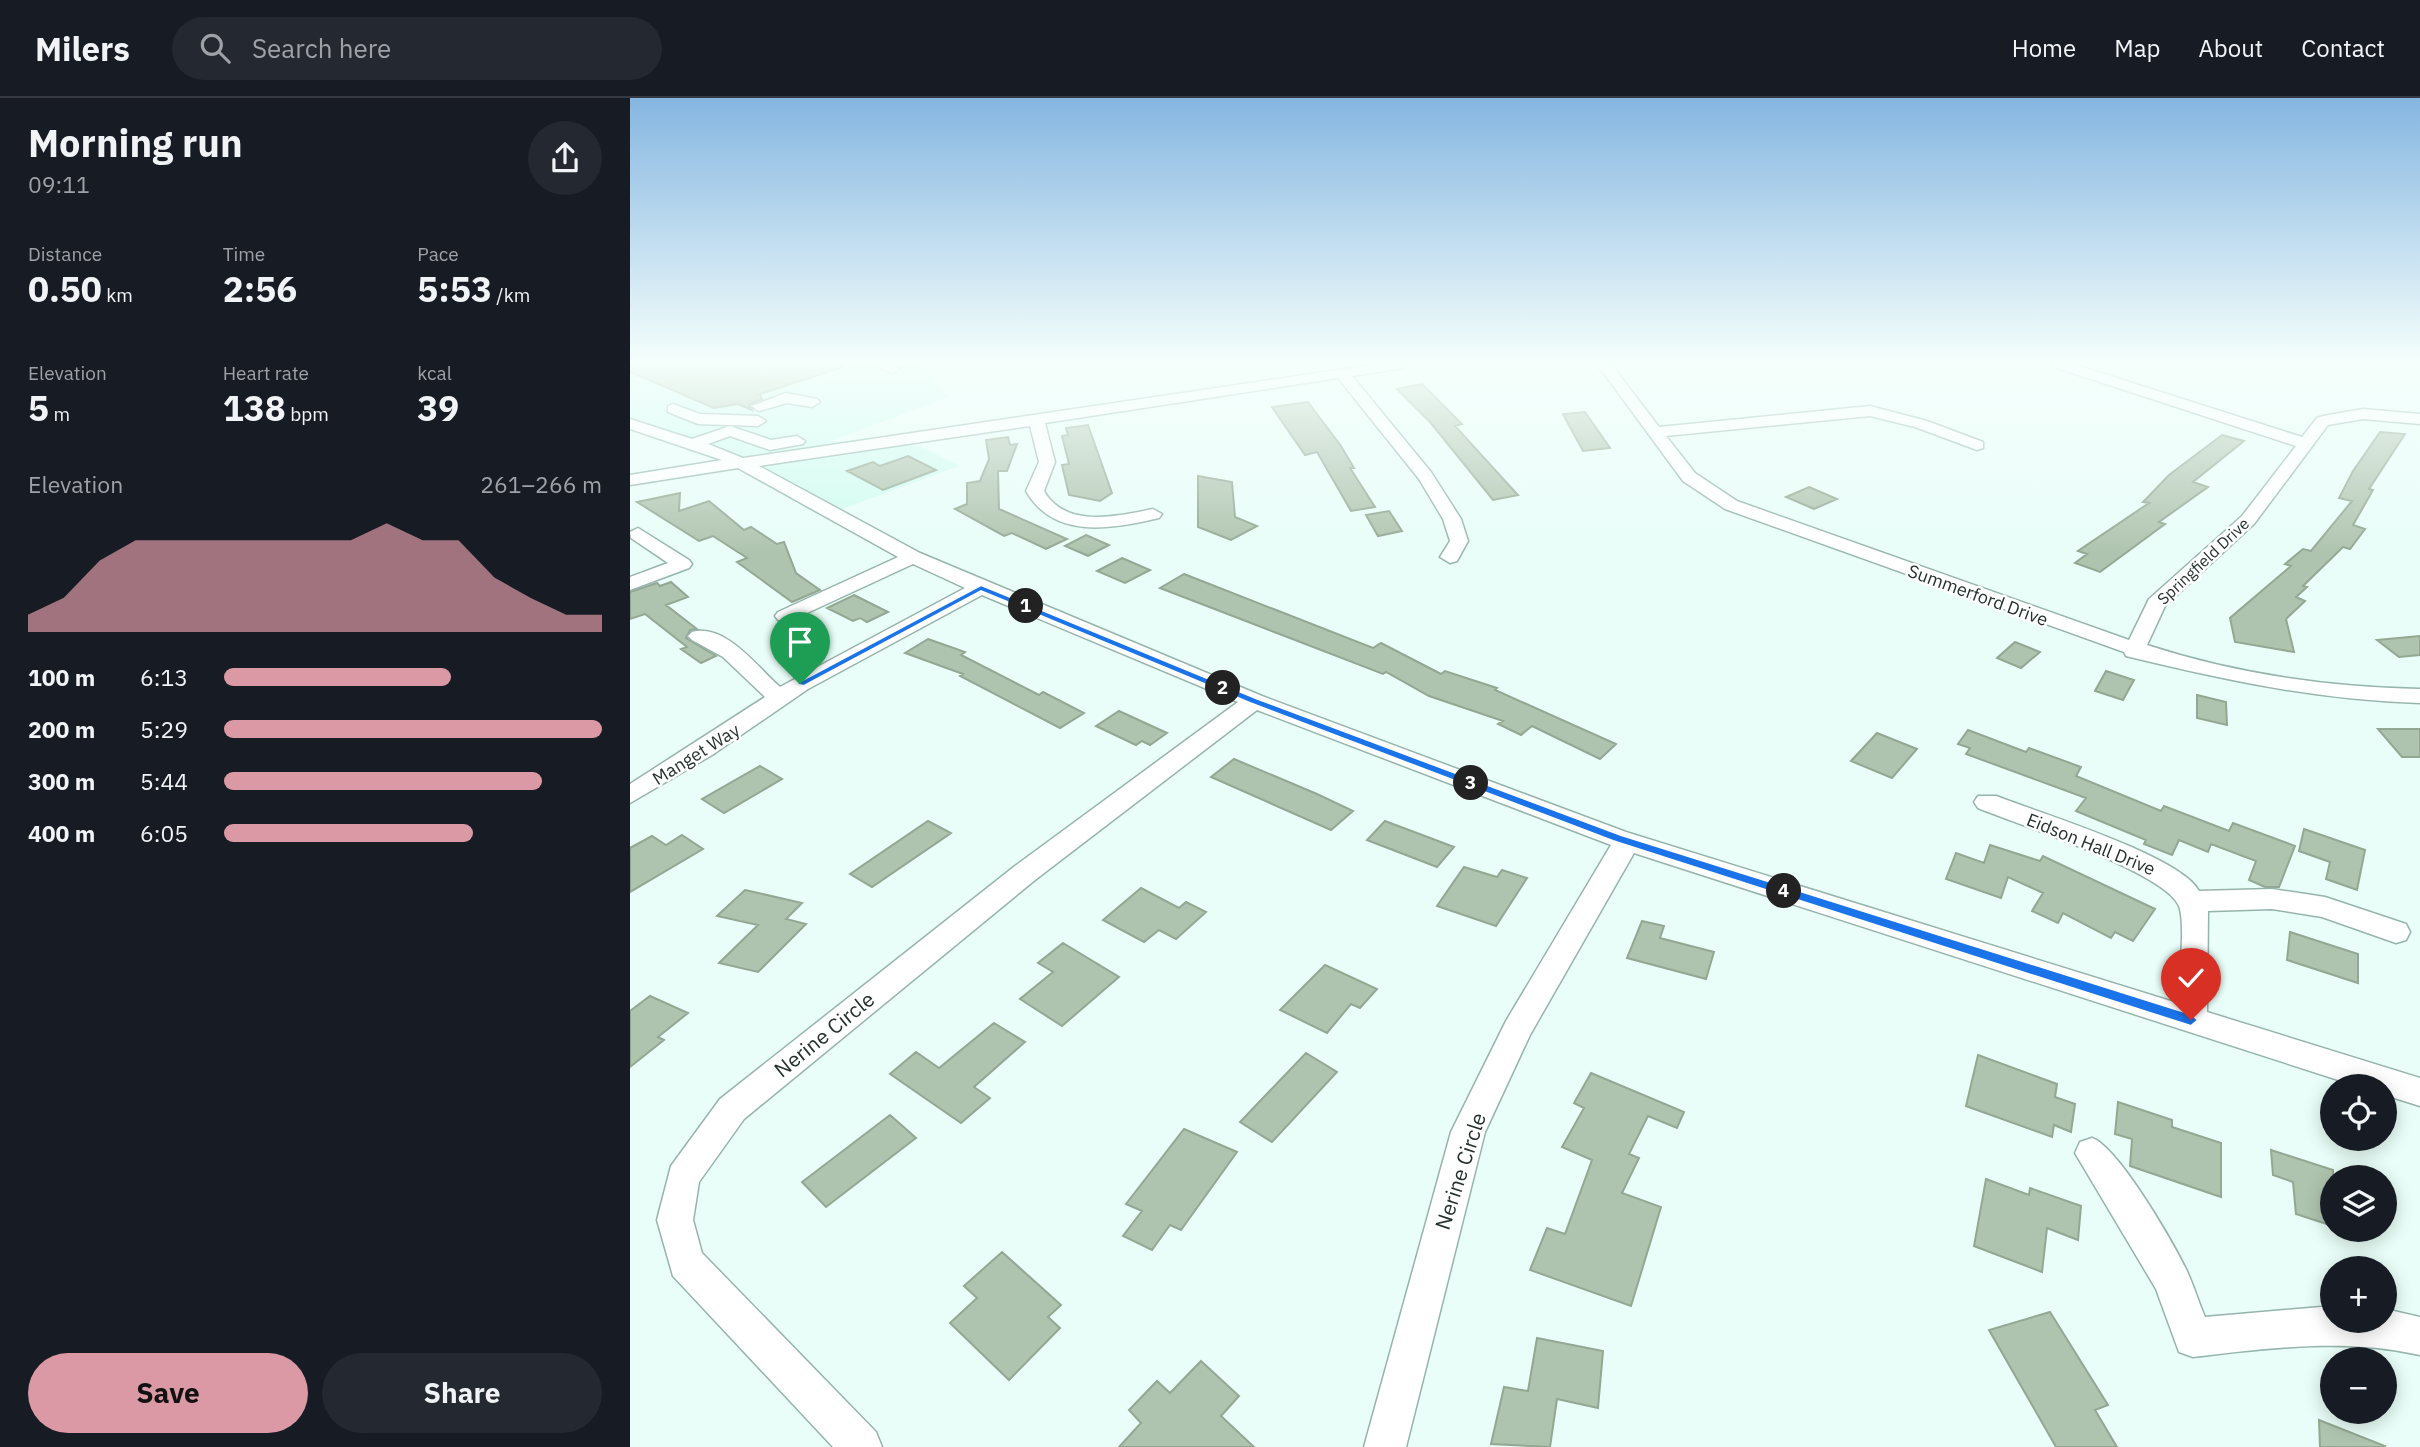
<!DOCTYPE html>
<meta charset="utf-8">
<style>
:root{--surface:#171b24;--page:#242831;--text:#f1f3f6;--muted:#9ea1a6;--line:#363941;--accent:#da99a5}
body{margin:0;font-family:"IBM Plex Sans",sans-serif;background:var(--page);color:var(--text);height:100vh;display:flex;flex-direction:column;font-size:26px;white-space:nowrap}
*{box-sizing:border-box;margin:0}
p{font-size:23px;color:var(--muted)}
.icon{flex:none;width:38px;height:38px;fill:none;stroke:currentColor;stroke-width:2;stroke-linecap:round;stroke-linejoin:round}
.map{position:relative;flex:1;overflow:hidden}
.drawer{display:flex;flex-direction:column;background:var(--surface);width:630px}
.drawer>*{flex:none}
.controls{position:absolute;left:1690px;top:976px;display:grid;gap:14px}
.controls a{display:grid;place-items:center;width:77px;height:77px;border-radius:50%;background:var(--surface);box-shadow:0 4px 18px #0003;font-size:35px}
.pin{position:absolute;display:grid;place-items:center;width:60px;height:60px;color:#fff;margin:-72px -30px;border-radius:50% 50% 50% 0;rotate:-45deg;box-shadow:0 0 7px #0007}
.pin .icon{rotate:45deg}
.km{position:absolute;width:35px;height:35px;margin:-18px;border-radius:50%;background:#222;color:#fff;font-size:19px;line-height:35px;text-align:center}
.round{display:grid;place-items:center;flex:none;width:74px;height:74px;border-radius:37px;background:var(--page)}
.overview{display:flex;align-items:center;justify-content:space-between;height:119px;padding:0 28px}
h1{font-size:38px;font-weight:700;line-height:52px}
.metrics{display:grid;grid-template-columns:repeat(3,1fr);gap:10px;height:119px;padding:7px 28px}
.metrics div{display:grid;align-content:center}
.metrics b{font-size:35px;font-weight:700}
.metrics small{font-size:19px;font-weight:400}
.metrics p{font-size:19px}
.chart{height:196px;padding:14px 28px}
.chart p{display:flex;justify-content:space-between}
.chart svg{width:100%;height:126px;margin-top:7px;fill:var(--accent);opacity:.7}
.cta{display:flex;gap:14px;margin-top:auto;padding:14px 28px}
.cta a{flex:1;height:80px;border-radius:42px;background:var(--accent);color:#111;font-size:28px;font-weight:700;line-height:80px;text-align:center}
.cta a+a{background:var(--page);color:var(--text)}
ul{padding:0 28px;list-style:none;font-size:23px}
li{display:grid;grid-template-columns:112px 84px 1fr;align-items:center;height:52px}
li i{height:18px;border-radius:9px;background:var(--accent)}
header{display:flex;align-items:center;gap:42px;box-sizing:border-box;height:98px;padding:0 35px;background:var(--surface);border-bottom:2px solid var(--line)}
header strong{font-size:33px}
nav{display:flex;gap:38px;margin-inline-start:auto;font-size:24px}
.search{width:490px;height:63px;background:var(--page);display:flex;align-items:center;gap:18px;box-sizing:border-box;padding:0 24px;border-radius:38px;color:var(--muted);font-size:26px}
main{display:flex;flex:1;min-height:0}
.map>svg:first-child{display:block}
</style>
<header>
<strong>Milers</strong>
<div class="search"><svg class="icon" aria-label="search" viewBox="0 0 24 24"><circle cx="10" cy="10" r="6"/><path d="M15 15l6 6"/></svg>Search here</div>
<nav><a>Home</a><a>Map</a><a>About</a><a>Contact</a></nav>
</header>
<main>
<section class="drawer">
<div class="overview"><div><h1>Morning run</h1><p>09:11</p></div><a class="round"><svg class="icon" aria-label="share" viewBox="0 0 24 24"><path d="M12 15V3M7 8l5-5 5 5M5 13v7h14v-7"/></svg></a></div>
<div class="metrics">
<div><p>Distance</p><b>0.50<small> km</small></b></div>
<div><p>Time</p><b>2:56</b></div>
<div><p>Pace</p><b>5:53<small> /km</small></b></div>
</div>
<div class="metrics">
<div><p>Elevation</p><b>5<small> m</small></b></div>
<div><p>Heart rate</p><b>138<small> bpm</small></b></div>
<div><p>kcal</p><b>39</b></div>
</div>
<div class="chart"><p><span>Elevation</span>261–266 m</p>
<svg viewBox="0 0 160 44" preserveAspectRatio="none"><path d="M0 44V38L10 32L20 19L30 12L40 12L50 12L60 12L70 12L80 12L90 12L100 6L110 12L120 12L130 25L140 32L150 38L160 38V44z"/></svg>
</div>
<ul>
<li><b>100 m</b>6:13<i style="width:60%"></i></li>
<li><b>200 m</b>5:29<i style="width:100%"></i></li>
<li><b>300 m</b>5:44<i style="width:84%"></i></li>
<li><b>400 m</b>6:05<i style="width:66%"></i></li>
</ul>
<div class="cta"><a>Save</a><a>Share</a></div>
</section>
<div class="map">
<svg width="1790" height="1349" viewBox="0 0 1790 1349">
<rect width="100%" height="100%" fill="#e9fef8"/>
<path fill="#d0fcf0" d="M0,266h288l31,33 -119,44 90,5 39,20 -133,49 -90,-47 -106,-41z"/>
<path fill="#afc4af" stroke="#93a792" stroke-width="2" d="M0,266h213v3l-83,27 2,5 -13,6 3,5 -14,-6 -24,4 -84,-36z
M792,286l40,40 -7,2 63,69 -25,5 -63,-78 -33,-33z
M678,304l33,44 13,22h-4l25,39 -24,4 -34,-59 -12,3 -33,-48z
M955,314l25,36 -27,3 -20,-37z
M458,327l24,68 -12,8 -31,-6 -7,-30 7,-1 -7,-28 6,-1 -2,-7z
M1750,334l25,2 -36,55 4,1 -20,35 12,4 -15,20 -7,-2 -40,39 4,1 -11,10 9,4 -19,18 8,33 -59,-10 -5,-24 61,-52 -6,-2 18,-15 8,2 41,-50 -13,-3 14,-27z
M1592,337l22,6 -51,41 15,5 -49,35 6,2 -65,48 -25,-9 12,-9 -9,-3 71,-48 -6,-1 26,-27z
M378,339l2,8 7,-1 -10,27h-9l1,38 68,30 -21,10 -34,-16 -8,3 -49,-27 12,-5v-21l13,-2 9,-22 -3,-19z
M278,358l28,14 -53,20 -36,-19 26,-9 7,4z
M568,378l34,6 3,35 22,9 -26,14 -33,-13z
M1179,389l28,12 -23,10 -28,-12z
M50,395l-1,18 30,-10 35,29 7,-3 26,17 7,-2 12,31 24,17 -28,12 -55,-40 10,-4 -34,-22 -14,5 -62,-39z
M759,413l13,20 -24,5 -12,-21z
M456,437l23,10 -21,11 -23,-10z
M492,460l28,12 -25,13 -28,-12z
M554,476l189,74 8,-5 60,31 4,-3 52,17 -2,2 121,54 -16,15 -68,-33 -11,9 -23,-11 5,-3 -74,-25 -43,-24 -3,2 -223,-86z
M41,484l17,15 -22,8 31,24 -7,1 -4,8 30,18 -15,7 -20,-14 6,-2 -42,-33 -15,5v-27l27,-9 3,3z
M224,497l34,17 -21,10 -7,-4 -7,3 -26,-13z
M1790,538v19l-21,2 -22,-17z
M298,541l37,13 -4,3 78,40 4,-3 41,21 -24,15 -100,-52 3,-2 -58,-21z
M1385,544l25,10 -19,16 -24,-10z
M1476,573l28,9 -11,20 -28,-9z
M1567,597l29,7 1,23 -30,-7z
M489,613l48,22 -17,12 -8,-4 -6,4 -40,-19z
M1748,631h42v28h-18z
M1338,632l58,22 3,-4 52,19 -5,9 85,35 3,-5 65,25 4,-8 62,23 -16,41h-14l-16,-7 7,-19 -45,-17 -3,8 -29,-12 -7,15 -28,-11 2,-4 -70,-29 10,-13 -120,-44 4,-6 -12,-4z
M1247,635l40,16 -25,29 -41,-17z
M604,661l83,35 36,17 -22,19 -120,-53z
M130,668l22,13 -58,34 -22,-14z
M298,723l23,12 -79,54 -22,-13z
M755,723l69,26 -17,20 -70,-27z
M1674,731l61,21 -8,40 -31,-11 4,-17 -31,-11z
M52,737l21,14 -73,43v-44l22,-12 14,9z
M1360,747l50,16 3,-5 112,53 -22,32 -18,-9 -4,6 -48,-25 -5,10 -26,-12 11,-18 -35,-16 -7,21 -55,-19 10,-26 28,10z
M834,769l33,10 5,-7 25,8 -31,48 -59,-20z
M511,790l38,20 7,-6 20,10 -30,27 -17,-9 -15,12 -41,-22z
M115,792l57,13 -16,16 20,5 -48,48 -39,-9 39,-38 -41,-9z
M1012,823l22,5 -4,12 54,14 -8,27 -79,-21z
M1660,834l68,22v29l-71,-23z
M433,845l56,34 -57,49 -42,-27 33,-27 -15,-9z
M695,867l52,24 -17,19 -9,-4 -24,29 -47,-23z
M20,898l38,17 -30,24 6,3 -34,27v-56z
M364,925l31,19 -51,45 16,11 -29,25 -71,-49 26,-22 23,16z
M676,955l31,19 -65,70 -32,-20z
M1348,957l79,29 -2,13 20,7 -4,28 -17,-7 -2,12 -86,-31z
M961,975l93,39 -7,16 -29,-12 -19,38 10,4 -17,35 39,14 -30,99 -101,-36 17,-42 18,6 27,-74 -30,-13 22,-39 -10,-5z
M1488,1004l54,18v7l49,16v54l-91,-31 2,-27 -17,-5z
M260,1017l26,23 -90,69 -24,-25z
M554,1031l53,23 -56,78 -11,-5 -18,25 -29,-14 19,-25 -16,-7z
M1641,1052l62,20v56l-37,-12 -3,-32 -20,-7z
M1356,1081l43,16 1,-7 51,18 -3,34 -31,-12 -5,44 -68,-26z
M372,1154l59,53 -13,12 12,11 -51,52 -59,-57 27,-25 -13,-12z
M1420,1214l58,93 -13,5 22,37h-61l-67,-117z
M907,1240l66,13 -5,57 -41,-9 -7,48 -59,-3 13,-57 24,4z
M571,1263l38,35 -18,20 33,31h-135l22,-24 -12,-13 28,-29 13,12z
M1689,1322l66,26 -1,1h-64z"/>
<g fill="none" stroke-linecap="round" stroke-linejoin="round">
<g stroke="#95b5ac" stroke-width="3">
<path id="minor" d="M241,266h20l9,5 -7,4z
M748,266h33l-7,4 -52,8 79,96 30,47 7,22 -11,20 -7,2 -10,-6 10,-16 -7,-22 -24,-40 -81,-101 -293,45 10,39 -11,29c22,38 73,25 109,18l9,5 -3,4c-47,11 -105,22 -133,-27l13,-29 -9,-36 -271,40 161,87 342,143 364,136 551,171c2,-23 9,-78 2,-97 -14,-34 -162,-82 -201,-98l-4,-6 4,-6h18c41,16 185,60 203,95l73,-2 53,8 81,27 4,8 -4,8 -10,3 -74,-26 -50,-8 -64,2 -1,101 213,66v28l-35,-11v-8h-25l-726,-234 -104,182 -45,97 -79,315h-42l87,-315 55,-111 105,-176 -354,-135 -222,170 -291,239 -45,63 -6,38 9,33 174,179 6,15h-49l-160,-171 -16,-56 14,-54 49,-67 295,-233 223,-164 -256,-107 -174,94 -96,66 -82,48v-19l135,-87 -42,-40 -31,-17 -4,-4 4,-4c34,-9 66,36 88,55l185,-99 -52,-24 -121,56h-14l-3,-4 3,-4 120,-55 -160,-89 -108,17v-10l92,-15 -92,-31v-10l62,20 38,-13 41,14 26,-4 8,5 -2,3 -33,6 -40,-14 -22,8 35,14z
M967,266h14l48,63 211,-21 57,15 56,21v6l-6,2 -62,-23 -45,-11 -204,20 29,37 42,28 392,139 20,-41 93,-83 54,-70 -242,-79 -2,-3h21l229,73 15,-19 6,-2 40,-7 57,5v10l-57,-5 -35,6 -74,99 -89,82 -18,39c89,29 180,42 273,44v14c-103,-3 -195,-23 -294,-47l-2,-4 -399,-143 -42,-28z
M156,295l31,6 3,3 -8,5 -25,-4 -28,8 -8,-5z
M43,306l27,10 58,2 8,5 -8,5 -60,-2 -30,-12v-6z
M8,430l51,32 3,4 -3,4 -59,22v-13l38,-14 -37,-25 -1,-6z
M1462,1040c26,9 79,101 93,129 8,16 13,34 20,50l128,-11v15h52v-12l35,8v38c-76,-17 -150,-7 -227,2l-14,-5 -23,-63 -81,-136 5,-11z"/>
</g>
<use href="#minor" fill="#fff" fill-rule="evenodd"/>
</g>
<linearGradient id="sky" x2="0" y2="1"><stop stop-color="#85b6e1"/><stop offset="0.58" stop-color="#f5fffc"/><stop offset="1" stop-color="#f5fffc" stop-opacity="0"/></linearGradient>
<rect width="1790" height="455" fill="url(#sky)"/>
<path fill="#1a73e8" stroke="#fff" stroke-width="2" d="M351,487l277,114 363,136 570,179 7,6 -7,6 -578,-185 -363,-138 -269,-112 -177,95 -9,-2z"/>
<g text-anchor="middle" dominant-baseline="central" stroke-width="5" stroke-linejoin="round" paint-order="stroke">
<g font-size="16" fill="#24312d" stroke="#fff">
<text transform="translate(1573 463) rotate(-43)">Springfield Drive</text>
</g>
<g font-size="18" fill="#24312d" stroke="#fff">
<text transform="translate(1348 497) rotate(20)">Summerford Drive</text>
<text transform="translate(66 656) rotate(-32)">Manget Way</text>
<text transform="translate(1461 746) rotate(22)">Eidson Hall Drive</text>
</g>
<g font-size="21" fill="#24312d" stroke="#fff">
<text transform="translate(194 936) rotate(-39)">Nerine Circle</text>
<text transform="translate(830 1073) rotate(-72)">Nerine Circle</text>
</g>
</g>
</svg>
<div class="controls">
<a><svg class="icon" aria-label="locate" viewBox="0 0 24 24"><circle cx="12" cy="12" r="6"/><path d="M12 2v4M12 18v4M2 12h4M18 12h4"/></svg></a>
<a><svg class="icon" aria-label="layers" viewBox="0 0 24 24"><path d="M12 4l9 5-9 5-9-5zM3 14l9 5 9-5"/></svg></a>
<a>+</a>
<a>−</a>
</div>
<div class="pin" style="left:170px;top:586px;background:#1e9e55"><svg class="icon" aria-label="arrive" viewBox="0 0 24 24"><path d="M6 21V4h12l-3 4 3 4H6"/></svg></div>
<div class="pin" style="left:1561px;top:922px;background:#d93025"><svg class="icon" aria-label="check" viewBox="0 0 24 24"><path d="M5 12l5 5 9-10"/></svg></div>
<b class="km" style="left:396px;top:508px">1</b>
<b class="km" style="left:593px;top:590px">2</b>
<b class="km" style="left:841px;top:685px">3</b>
<b class="km" style="left:1154px;top:793px">4</b>
</div>
</main>
